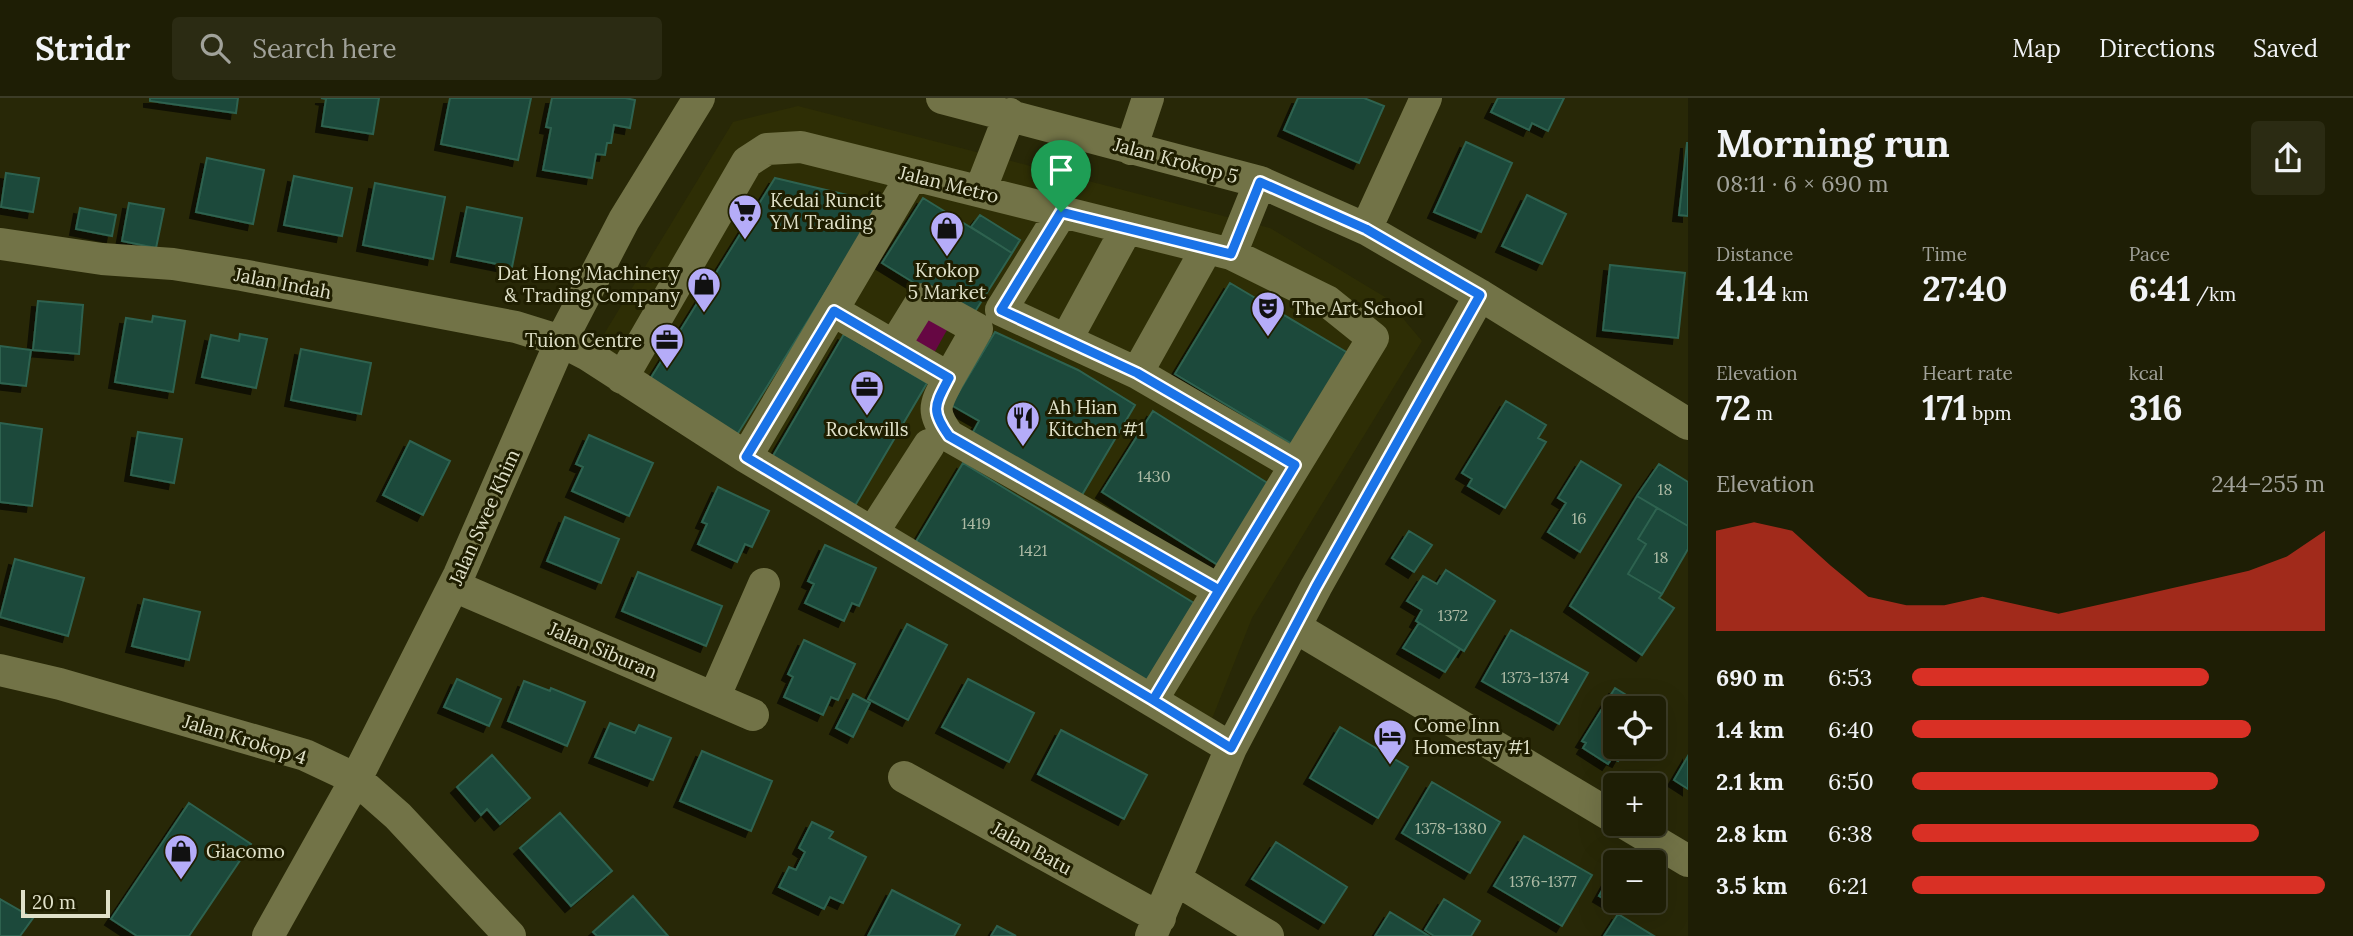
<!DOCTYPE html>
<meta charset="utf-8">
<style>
:root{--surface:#1e1e05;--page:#2b2b13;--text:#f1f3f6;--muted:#a1a29a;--line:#3c3c27;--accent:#d93025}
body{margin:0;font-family:Lora,serif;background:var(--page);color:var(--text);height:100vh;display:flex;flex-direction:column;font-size:26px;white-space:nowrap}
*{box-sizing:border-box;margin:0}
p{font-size:23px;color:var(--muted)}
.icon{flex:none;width:38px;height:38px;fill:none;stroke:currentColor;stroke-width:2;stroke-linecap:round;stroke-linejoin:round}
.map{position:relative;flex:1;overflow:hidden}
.details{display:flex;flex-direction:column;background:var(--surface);width:665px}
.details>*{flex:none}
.buttons{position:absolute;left:1603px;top:598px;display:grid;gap:14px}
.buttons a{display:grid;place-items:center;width:63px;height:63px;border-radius:7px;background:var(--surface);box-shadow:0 7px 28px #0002,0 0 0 2px var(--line);font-size:35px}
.scale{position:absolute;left:21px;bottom:18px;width:89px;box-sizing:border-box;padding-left:7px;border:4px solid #e0e1c9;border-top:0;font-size:19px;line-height:24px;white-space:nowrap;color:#e0e1c9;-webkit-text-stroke:5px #1f1e00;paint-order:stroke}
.pin{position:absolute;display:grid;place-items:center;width:60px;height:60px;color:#fff;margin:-72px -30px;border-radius:50% 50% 50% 0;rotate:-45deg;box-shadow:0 0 7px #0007}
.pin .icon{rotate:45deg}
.round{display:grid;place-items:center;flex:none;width:74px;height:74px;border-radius:7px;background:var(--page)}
.summary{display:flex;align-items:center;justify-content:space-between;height:119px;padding:0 28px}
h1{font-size:38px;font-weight:700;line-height:52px}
.figures{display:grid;grid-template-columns:repeat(3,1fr);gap:10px;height:119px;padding:7px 28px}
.figures div{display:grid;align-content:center}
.figures b{font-size:35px;font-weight:700}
.figures small{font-size:19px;font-weight:400}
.figures p{font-size:19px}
.chart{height:196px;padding:14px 28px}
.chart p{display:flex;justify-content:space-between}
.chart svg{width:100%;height:126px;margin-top:7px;fill:var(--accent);opacity:.7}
ul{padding:0 28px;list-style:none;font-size:23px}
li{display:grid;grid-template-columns:112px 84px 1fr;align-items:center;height:52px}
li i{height:18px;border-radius:9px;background:var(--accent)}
header{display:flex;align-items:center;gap:42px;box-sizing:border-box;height:98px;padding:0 35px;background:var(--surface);border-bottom:2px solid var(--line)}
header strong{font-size:33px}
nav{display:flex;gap:38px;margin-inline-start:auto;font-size:24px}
.search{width:490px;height:63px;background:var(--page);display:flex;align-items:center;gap:18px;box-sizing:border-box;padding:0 24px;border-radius:7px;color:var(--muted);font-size:26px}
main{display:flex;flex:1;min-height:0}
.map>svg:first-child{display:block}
</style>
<header>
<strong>Stridr</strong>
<div class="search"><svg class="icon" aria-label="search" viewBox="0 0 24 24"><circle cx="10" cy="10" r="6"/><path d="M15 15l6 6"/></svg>Search here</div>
<nav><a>Map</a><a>Directions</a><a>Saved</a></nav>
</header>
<main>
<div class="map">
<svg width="1688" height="838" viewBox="0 0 1688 838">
<defs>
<filter id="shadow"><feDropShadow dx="-6" dy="6" stdDeviation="0" flood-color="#0009"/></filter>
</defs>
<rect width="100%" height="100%" fill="#282807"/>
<path fill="#2e2e05" d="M798,8l472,122 115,69 37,44 -170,277 -48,121 -620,-372 149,-245z"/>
<path fill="#660743" d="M924,219l23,13 -14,25 -24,-14z"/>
<path fill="#1a493a" stroke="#2f6250" stroke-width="2" filter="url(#shadow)" d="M150,0h88l-2,15 -86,-12z
M321,0h58l-6,36 -51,-8 4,-27z
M450,0h81l-13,62 -77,-16z
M552,0h73l10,2 -5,28 -16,-3 -3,18h-4l-2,12 -9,-1 -4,24 -49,-8 8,-42 -5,-1z
M1298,0h66l20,8 -25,57 -75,-33z
M1498,0h66l-16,33 -16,-8 -3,7 -38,-18z
M1466,44l46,21 -31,69 -47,-20z
M1687,45h1v73l-9,-1z
M207,60l57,12 -11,54 -57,-12z
M6,75l33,5 -6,34 -32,-5z
M294,78l58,12 -10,48 -58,-11z
M775,80l106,25 -146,235 -88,-54z
M375,85l70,14 -12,62 -70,-14z
M1527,97l39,19 -24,50 -40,-18z
M923,100l89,55 -41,65 -89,-55z
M129,105l35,6 -8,39 -34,-7z
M467,109l55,11 -10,49 -55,-11z
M80,110l36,7 -4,21 -36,-7z
M980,117l40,25 -8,13 -41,-26z
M1610,167l75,8 -7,65 -75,-8z
M1230,185l118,70 -56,91 -117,-70z
M38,203l45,4 -4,49 -46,-4z
M153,218l32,5 -12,71 -58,-10 11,-64 26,4z
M995,234l83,38 57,35 -56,95 -107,-66 7,-13 -28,-16z
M240,236l27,5 -11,49 -54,-11 9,-42 28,6z
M844,236l83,49 -74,126 -83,-48z
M0,248l31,4 -5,36 -26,-3z
M301,251l70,14 -10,51 -70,-14z
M1506,303l40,24 -8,13 8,4 -41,66 -37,-22 4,-7 -10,-6z
M1153,313l116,73 -51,81 -116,-73z
M0,325l42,6 -10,77 -32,-4z
M138,334l44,7 -8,44 -43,-8z
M589,337l64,28 -24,53 -57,-25 11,-24 -7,-3z
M410,343l40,20 -27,54 -40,-20z
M1581,363l40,24 -41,67 -32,-20 18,-29 -8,-5z
M963,365l231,140 -49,81 -231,-139z
M1659,366l29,18v44l-51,-30z
M718,389l51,24 -17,36 -7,-3 -8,18 -39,-18 9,-20 -5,-2z
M1637,398l20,12 -19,31 8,5 -18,30 34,20 -3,4 15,10 -32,47 -72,-49z
M1657,410l31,18v23l-26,45 -34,-20 18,-30 -8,-5z
M565,419l54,22 -18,44 -54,-22z
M1409,433l23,14 -18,27 -22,-14z
M825,447l51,23 -17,38 -7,-3 -8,18 -39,-18 9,-19 -6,-3z
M15,461l69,19 -16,58 -68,-19z
M1446,472l49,31 -31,50 -48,-30 6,-11 -15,-9 16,-25 14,8z
M638,474l84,34 -16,40 -84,-35z
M144,501l56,13 -11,48 -57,-14z
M1419,525l41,26 -15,23 -42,-24z
M907,526l40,21 -39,75 -40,-21z
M1511,532l77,43 -29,51 -77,-43z
M804,542l51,24 -17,36 -7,-3 -8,18 -39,-18 9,-20 -5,-3z
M457,581l44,20 -12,27 -45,-19z
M968,581l66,34 -25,49 -67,-35z
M524,583l26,10 1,-3 34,14 -18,44 -59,-25z
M1615,590l34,21h-34v38h11l-8,14 -6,-3 -4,6 -25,-16 3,-5 -4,-2z
M853,596l17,9 -17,34 -17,-9z
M610,625l25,10 4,-8 32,13 -18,42 -58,-23z
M1340,629l68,40 -30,51 -68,-40z
M1061,632l86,45 -23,44 -86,-45z
M702,653l70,30 -21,50 -71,-30z
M492,657l38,43 -30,26 -13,-15 -6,6 -24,-28z
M1688,658v33l-14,-9z
M1432,684l68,40 -30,51 -68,-40z
M189,705l62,41 -62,92h-52l-26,-17z
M560,715l52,58 -41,35 -51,-58z
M812,724l21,10 -4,6 37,19 -23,46 -13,-6 -6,12 -45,-22 10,-20 7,3 9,-18 -6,-4z
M1524,738l68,39 -30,51 -68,-40z
M1276,744l71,45 -23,36 -72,-44z
M1614,771l1,32h6l-3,6 -19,-11z
M892,792l68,35 -6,11h-86z
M633,798l35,40h-71l-4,-4z
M0,801l33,19 -13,18h-20z
M1444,801l36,22 -9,15h-37l-9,-6z
M1390,814l39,24h-54z
M1618,816l36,22h-50z
M997,828l19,10h-25z"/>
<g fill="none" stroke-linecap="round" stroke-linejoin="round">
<path stroke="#727347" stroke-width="32" d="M942,0l318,84 106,47 114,66 208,129
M1131,51l17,-51
M980,93l30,-77
M1061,115l-60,97 136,63 70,-125
M1366,131l60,-131
M1,146l101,15 71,5 69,11 274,52 45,14 27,14 158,102 485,291
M1231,156l29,-72
M834,213l115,67c-14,27 -19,32 0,58l270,154
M1066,242l61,-112
M894,248l29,-47 54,30 -28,49
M1137,275l158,92
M622,280l125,-216 20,-13 34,-2 430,107 96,47 46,37 -221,362
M746,359l166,-282
M873,434l56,-87
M454,488l299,129
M1295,529l320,191
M0,572l60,14 245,71 51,24 42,37 112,120
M714,600l50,-114
M904,679l256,141
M1626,726l62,37
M1175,781l93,57
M268,838l88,-157 103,-204 102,-234 63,-121 75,-122
M1151,838l80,-188 85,-161 164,-292"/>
</g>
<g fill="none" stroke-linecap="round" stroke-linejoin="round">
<g stroke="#fff" stroke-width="14">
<path id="route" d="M1061,114l-60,98 136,63 158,92 -142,235 -407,-243 88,-146 115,67c-14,27 -19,32 0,58l270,154 -66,110 78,48 85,-161 164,-292 -114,-66 -106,-47 -29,72 -170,-42"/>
</g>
<use href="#route" stroke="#1a73e8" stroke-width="9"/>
</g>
<defs>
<g id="supermarket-pin" transform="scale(1.75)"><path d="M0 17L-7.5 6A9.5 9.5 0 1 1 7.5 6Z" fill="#b5acf8" stroke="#1f1e00"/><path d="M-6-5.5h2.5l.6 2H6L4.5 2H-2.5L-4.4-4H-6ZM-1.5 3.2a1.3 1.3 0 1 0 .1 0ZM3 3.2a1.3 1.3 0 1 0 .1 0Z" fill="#111"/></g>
<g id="shop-pin" transform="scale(1.75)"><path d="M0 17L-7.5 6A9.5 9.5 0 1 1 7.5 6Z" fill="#b5acf8" stroke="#1f1e00"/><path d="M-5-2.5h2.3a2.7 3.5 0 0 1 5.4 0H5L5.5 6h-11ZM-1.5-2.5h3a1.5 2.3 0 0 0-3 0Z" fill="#111"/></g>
<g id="theatre-pin" transform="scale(1.75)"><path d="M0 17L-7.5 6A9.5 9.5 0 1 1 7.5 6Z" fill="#b5acf8" stroke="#1f1e00"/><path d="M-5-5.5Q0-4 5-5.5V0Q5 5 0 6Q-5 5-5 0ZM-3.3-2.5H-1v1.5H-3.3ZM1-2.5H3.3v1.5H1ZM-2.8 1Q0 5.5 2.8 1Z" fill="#111"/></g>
<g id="office-pin" transform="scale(1.75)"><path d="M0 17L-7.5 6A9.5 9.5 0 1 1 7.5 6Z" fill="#b5acf8" stroke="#1f1e00"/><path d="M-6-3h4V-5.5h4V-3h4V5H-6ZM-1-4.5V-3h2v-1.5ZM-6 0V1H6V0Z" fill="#111"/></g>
<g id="restaurant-pin" transform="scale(1.75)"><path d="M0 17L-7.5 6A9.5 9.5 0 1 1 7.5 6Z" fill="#b5acf8" stroke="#1f1e00"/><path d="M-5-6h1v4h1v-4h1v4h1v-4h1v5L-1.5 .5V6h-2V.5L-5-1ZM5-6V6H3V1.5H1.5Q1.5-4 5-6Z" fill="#111"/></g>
<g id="hotel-pin" transform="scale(1.75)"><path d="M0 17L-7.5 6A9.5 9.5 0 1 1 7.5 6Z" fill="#b5acf8" stroke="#1f1e00"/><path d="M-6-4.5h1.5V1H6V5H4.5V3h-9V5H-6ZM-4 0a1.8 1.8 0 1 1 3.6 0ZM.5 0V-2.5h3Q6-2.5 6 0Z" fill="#111"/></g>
</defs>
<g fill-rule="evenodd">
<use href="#supermarket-pin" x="745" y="113"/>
<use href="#shop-pin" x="947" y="130"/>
<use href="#shop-pin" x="704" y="186"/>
<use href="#theatre-pin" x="1268" y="210"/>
<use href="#office-pin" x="667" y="242"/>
<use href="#office-pin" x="867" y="289"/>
<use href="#restaurant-pin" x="1023" y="320"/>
<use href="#hotel-pin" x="1390" y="638"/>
<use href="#shop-pin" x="181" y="753"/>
</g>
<g text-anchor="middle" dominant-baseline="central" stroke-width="6" stroke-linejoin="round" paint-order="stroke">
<g font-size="16" fill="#aebba5">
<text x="1154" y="378">1430</text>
<text x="1665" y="391">18</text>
<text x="1579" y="420">16</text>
<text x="976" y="425">1419</text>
<text x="1033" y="452">1421</text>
<text x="1661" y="459">18</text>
<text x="1453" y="517">1372</text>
<text x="1535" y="579">1373-1374</text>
<text x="1451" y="730">1378-1380</text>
<text x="1543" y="783">1376-1377</text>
</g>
<g font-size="19" fill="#e0e1c9" stroke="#1f1e00">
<text transform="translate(1176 62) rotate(15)">Jalan Krokop 5</text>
<text transform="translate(949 86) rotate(14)">Jalan Metro</text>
<text transform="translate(283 185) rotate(11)">Jalan Indah</text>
<text transform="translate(484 419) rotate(-66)">Jalan Swee Khim</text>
<text transform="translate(603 552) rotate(23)">Jalan Siburan</text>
<text transform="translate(245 641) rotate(17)">Jalan Krokop 4</text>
<text transform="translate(1032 750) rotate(29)">Jalan Batu</text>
</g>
<g font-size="19" fill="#e0e1c9" stroke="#1f1e00" text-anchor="start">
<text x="770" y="102">Kedai Runcit<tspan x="770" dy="22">YM Trading</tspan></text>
<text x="947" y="172" text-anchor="middle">Krokop<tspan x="947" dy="22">5 Market</tspan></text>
<text x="680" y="175" text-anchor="end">Dat Hong Machinery<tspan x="680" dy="22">&amp; Trading Company</tspan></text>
<text x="1292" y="210">The Art School</text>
<text x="642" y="242" text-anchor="end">Tuion Centre</text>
<text x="1048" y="309">Ah Hian<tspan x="1048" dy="22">Kitchen #1</tspan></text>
<text x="867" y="331" text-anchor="middle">Rockwills</text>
<text x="1414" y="627">Come Inn<tspan x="1414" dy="22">Homestay #1</tspan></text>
<text x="206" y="753">Giacomo</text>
</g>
</g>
</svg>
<div class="buttons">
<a><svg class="icon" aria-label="locate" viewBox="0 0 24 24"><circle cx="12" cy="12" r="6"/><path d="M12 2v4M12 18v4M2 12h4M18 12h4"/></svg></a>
<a>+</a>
<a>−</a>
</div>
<div class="scale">20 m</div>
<div class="pin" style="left:1061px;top:114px;background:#1e9e55"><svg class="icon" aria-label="arrive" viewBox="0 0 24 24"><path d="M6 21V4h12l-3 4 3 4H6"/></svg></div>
</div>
<section class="details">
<div class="summary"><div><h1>Morning run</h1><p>08:11 · 6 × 690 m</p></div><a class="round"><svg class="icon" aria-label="share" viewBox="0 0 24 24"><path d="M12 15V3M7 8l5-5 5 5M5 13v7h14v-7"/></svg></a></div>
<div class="figures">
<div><p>Distance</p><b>4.14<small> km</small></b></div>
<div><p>Time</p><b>27:40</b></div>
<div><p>Pace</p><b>6:41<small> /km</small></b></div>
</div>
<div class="figures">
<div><p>Elevation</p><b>72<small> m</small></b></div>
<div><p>Heart rate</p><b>171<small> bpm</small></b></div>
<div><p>kcal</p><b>316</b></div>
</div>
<div class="chart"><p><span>Elevation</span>244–255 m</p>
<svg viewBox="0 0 160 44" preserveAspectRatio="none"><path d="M0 44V9L10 6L20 9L30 21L40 32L50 35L60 35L70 32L80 35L90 38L100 35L110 32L120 29L130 26L140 23L150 18L160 9V44z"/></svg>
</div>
<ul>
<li><b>690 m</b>6:53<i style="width:72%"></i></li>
<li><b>1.4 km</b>6:40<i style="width:82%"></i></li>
<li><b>2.1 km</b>6:50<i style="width:74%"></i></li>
<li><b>2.8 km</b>6:38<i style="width:84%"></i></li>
<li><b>3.5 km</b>6:21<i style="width:100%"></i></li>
</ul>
</section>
</main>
